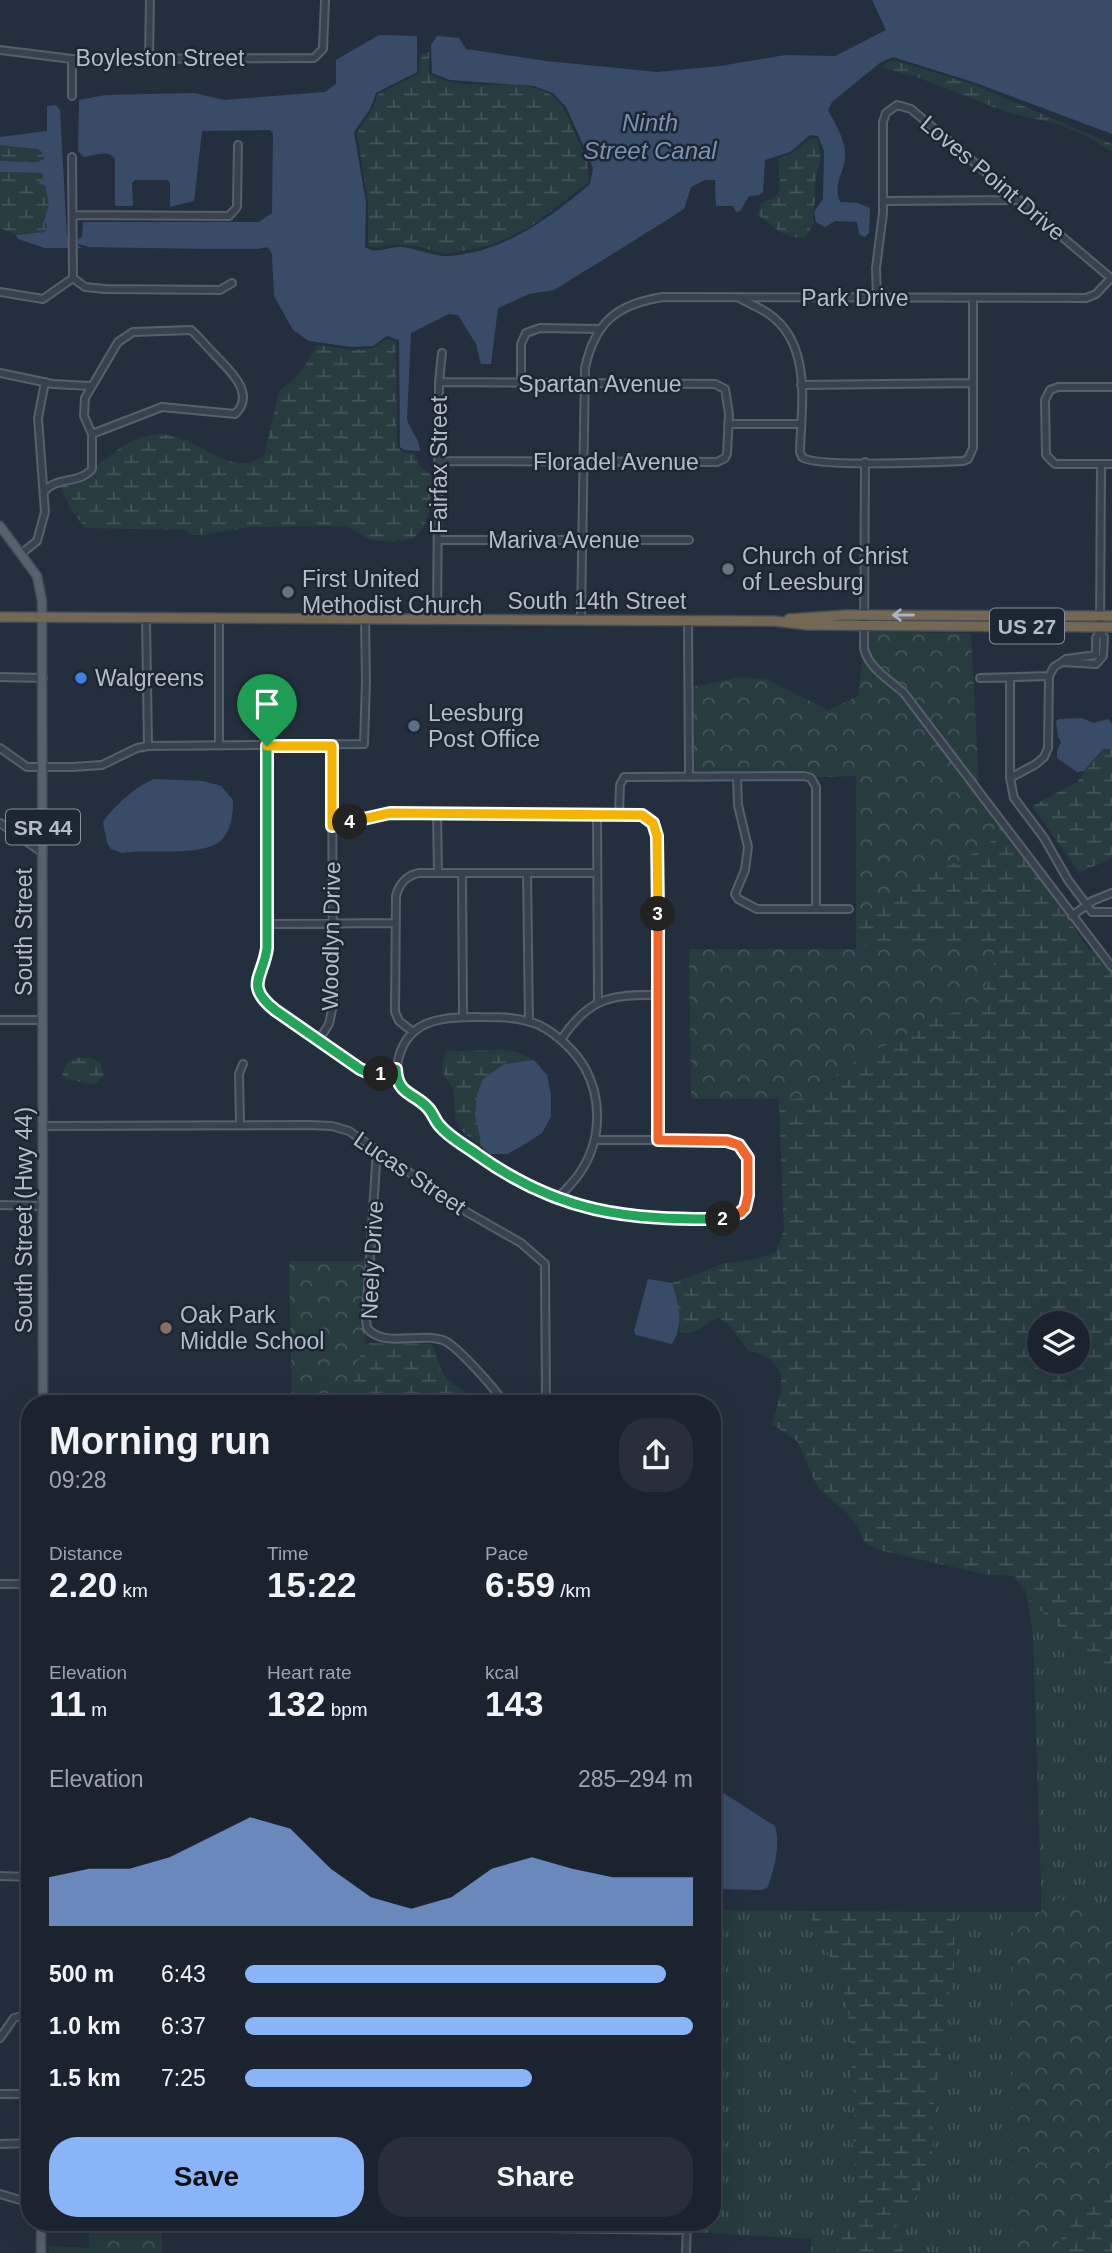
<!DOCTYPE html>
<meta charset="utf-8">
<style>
:root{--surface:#1b232e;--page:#282f3a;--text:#f1f3f6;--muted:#a0a4aa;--line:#39404a;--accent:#8ab4f8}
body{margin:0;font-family:Arial,sans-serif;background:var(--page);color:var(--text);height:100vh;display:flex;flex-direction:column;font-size:26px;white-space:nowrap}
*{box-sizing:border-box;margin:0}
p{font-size:23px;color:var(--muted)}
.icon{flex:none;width:38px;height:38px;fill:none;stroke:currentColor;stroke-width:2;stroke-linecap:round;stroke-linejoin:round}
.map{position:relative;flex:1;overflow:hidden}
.details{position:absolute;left:21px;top:1395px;width:700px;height:836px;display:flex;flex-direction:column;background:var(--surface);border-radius:28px;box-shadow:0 7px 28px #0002,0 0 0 2px var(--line)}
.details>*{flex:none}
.tools{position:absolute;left:1027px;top:1311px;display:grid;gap:14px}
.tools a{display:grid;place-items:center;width:63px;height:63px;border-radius:50%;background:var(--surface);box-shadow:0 7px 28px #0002,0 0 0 2px var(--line);font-size:35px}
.pin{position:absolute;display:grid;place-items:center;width:60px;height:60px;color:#fff;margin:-72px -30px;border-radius:50% 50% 50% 0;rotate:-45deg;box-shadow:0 0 7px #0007}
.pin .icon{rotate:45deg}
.km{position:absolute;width:35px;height:35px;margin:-18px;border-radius:50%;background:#222;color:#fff;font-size:19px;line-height:35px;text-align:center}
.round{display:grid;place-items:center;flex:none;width:74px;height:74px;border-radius:28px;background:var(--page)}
.overview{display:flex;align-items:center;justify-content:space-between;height:119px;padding:0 28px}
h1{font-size:38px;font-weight:600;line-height:52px}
.metrics{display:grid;grid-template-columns:repeat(3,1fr);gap:10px;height:119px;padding:7px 28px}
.metrics div{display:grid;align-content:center}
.metrics b{font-size:35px;font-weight:600}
.metrics small{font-size:19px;font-weight:400}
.metrics p{font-size:19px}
.chart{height:196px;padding:14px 28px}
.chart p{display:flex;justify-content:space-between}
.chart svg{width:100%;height:126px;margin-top:7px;fill:var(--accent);opacity:.7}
.cta{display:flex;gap:14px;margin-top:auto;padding:14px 28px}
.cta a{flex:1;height:80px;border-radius:28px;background:var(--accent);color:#111;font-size:28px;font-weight:600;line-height:80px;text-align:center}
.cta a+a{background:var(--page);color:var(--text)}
ul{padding:0 28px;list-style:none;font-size:23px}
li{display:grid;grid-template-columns:112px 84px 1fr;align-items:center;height:52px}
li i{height:18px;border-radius:9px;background:var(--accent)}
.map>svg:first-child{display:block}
</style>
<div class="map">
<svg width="1112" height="2253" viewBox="0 0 1112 2253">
<defs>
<pattern id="grass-tufts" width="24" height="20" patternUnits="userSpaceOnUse" patternTransform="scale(1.75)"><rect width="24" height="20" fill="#263c3f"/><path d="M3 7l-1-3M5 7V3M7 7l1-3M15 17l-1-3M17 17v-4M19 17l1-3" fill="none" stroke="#435659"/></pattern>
<pattern id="forest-crowns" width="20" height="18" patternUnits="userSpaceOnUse" patternTransform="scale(1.75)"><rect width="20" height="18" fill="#263c3f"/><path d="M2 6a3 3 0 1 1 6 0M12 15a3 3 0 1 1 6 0" fill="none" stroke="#435659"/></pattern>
<pattern id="wetland-marsh" width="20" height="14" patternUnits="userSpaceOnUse" patternTransform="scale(1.75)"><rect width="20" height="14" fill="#263c3f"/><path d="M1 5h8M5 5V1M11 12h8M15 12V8" fill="none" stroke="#435659"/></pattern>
</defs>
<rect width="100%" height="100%" fill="#242f3e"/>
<path fill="url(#grass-tufts)" d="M1027,1599l60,52 25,29v240l-40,-14 -31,-17 -8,-255z
M712,1910l98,1 2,14 25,44 11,37 7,116 -2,31 5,51 -4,14 -14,9 -5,19 3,7h-27v-14l-123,-7v-9l24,-1z
M955,1912h58l-2,341h-107l-5,-13 -4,-26 16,-9 11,-18 10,-30 2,-53 20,-139z"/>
<path fill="url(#forest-crowns)" d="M868,632l103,1 8,152 -72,-94 -34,-28 -5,-10z
M863,656l7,12 32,27 99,130 -11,18 -29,17 -32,13 -25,19 -48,27v-143l-169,6 1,-94 52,-11 26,2 62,31 30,-14z
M957,944l28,1 10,5 -2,18 -13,28 -16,15 -39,7 -28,24 -29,10 -31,22 -11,14 -13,8 -34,5 -1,-2h-87l-2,-150h167v-3z
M289,1261h76v84c-11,19 -8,40 -20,58h-53z
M1041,1889l31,17 40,14v258l-63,75h-38l2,-341h28z
M89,2224l73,4v25h-113v-7l40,2z"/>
<path fill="url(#wetland-marsh)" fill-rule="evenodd" d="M429,52v22c38,22 91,0 122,21 13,9 18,24 23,37 8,19 17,29 14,51l-58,44 -39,18 -45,9 -30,-8 -20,-2 -19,4 -9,-2v-44l-11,-69 15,-23 6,-16 41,-20 1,-19z
M893,60l79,24 140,60v8l-22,-14 -31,-14 -50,-11 -95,-37 -35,-9z
M811,138h6c7,23 1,25 -2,45 -1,10 2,20 -3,29l2,10 -8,16c-25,0 -29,-10 -48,-23l3,-11 17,-9 2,-14 -2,-22 13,-5z
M0,145l37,4 8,5 -1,5 -7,3 -37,-1z
M0,172l43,1 1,5 -3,4c10,11 10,27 3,40l3,3 -2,7 -29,3 -16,-7z
M387,339l9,3 1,105 6,5 12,2 4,12 13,10 -3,36 -5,15 -11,12 -24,3 -20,-3 -21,-12 -24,-1 -73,1 -42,7 -17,1 -7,-5 -100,-2 -16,-21 -8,-21c7,-3 14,-5 20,-9 24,-14 40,-37 70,-42 40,-6 65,33 97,28 5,-1 11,-5 16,-7l15,-65 15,-12 11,-13 12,-21 36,5 20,-2z
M1103,749h9v110l-33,13 -47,-66 45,-24z
M1001,825l53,72 35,53h6l17,21v709l-25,-29 -60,-52 -2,-9 -12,-14 -30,-2 -104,-24 -14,-7 -8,-17 -10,-13 -29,-25 -21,-47 -25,-17c10,-33 22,-63 -23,-73l-21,-27 -9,-6c-17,5 -23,20 -39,14l-4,-38 -4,-11 53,-20 29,-4 21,-6 9,-23 -5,-129 34,-5 13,-8 11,-14 31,-22 29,-10 28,-24 39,-7 16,-15 13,-28 2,-18 -10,-5 -28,-1 -101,2v-27l48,-27 25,-19 32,-13 29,-17zM1040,1323h38v39h-38z
M505,1050l12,2 17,8 -30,4 -29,51 7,32 -18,-14 -8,-11 -3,-33 -11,-18 1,-12 4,-8z
M89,1057l12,6 3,13 -10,9 -27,-6 -5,-4 4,-11 9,-6z
M366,1343l65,1c8,11 6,21 13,31 7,10 27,19 36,28h-135c12,-18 9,-40 21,-60z
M810,1911l145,1 -1,53 -20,139 -2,53 -10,30 -11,18 -16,9 4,26 5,13h-66l-3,-7 5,-19 14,-9 4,-14 -5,-51 2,-31 -7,-116 -11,-37 -25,-44z
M1112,2178v75h-63c21,-25 40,-52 63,-75z"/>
<path fill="#394c67" d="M872,0h240v134l-139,-52 -80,-25 -12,5 -49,40 -4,8c7,14 19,32 17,48 -2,18 -12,25 -5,44l18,1 12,5 -1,25 -4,4 -6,-3 -2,-12 -22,-1 -10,6 -9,-5 -2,-10 9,-13 1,-48 -6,-15 -8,-1 -20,17 -25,8 -2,32 -4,3 -10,1 -9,15 -4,1 -3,-6h-17l-1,-26h-10l-14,7 -7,22 -49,31 -81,50 -25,4 -31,14 -7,56h-10l-5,-20 -18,-29 -9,-1 -38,19 -4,86c3,12 13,20 13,32l-16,-1 -4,-3 -1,-107 -12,-4 -14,10 -21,1 -43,-6 -16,-11 -19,-34 -2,-42 -4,-7 -11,2h-50l-117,-2 -12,-3v-5l4,-2 1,-15h176l13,-9 1,-80 -3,-3 -68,1 -8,70 -24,6v-24l-2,-3h-33l-3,3 1,23h-18v-47c-6,-10 -21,-4 -31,-2l-6,-6 1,-51 26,-5 90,-2 29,7 101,-8 11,-8v-24l43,-25 38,1v36l-41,21 -6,16 -16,23 12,71 -1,44c11,8 24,-1 36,0 15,1 33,10 48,9 55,-4 100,-37 141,-72l3,-16 -8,-19 -19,-42 -13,-14 -19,-7 -84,-6 -18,-7 -1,-28 6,-9 22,2 7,11 80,12 111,11 63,-6 65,-11 50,1 51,-26z
M56,105l4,5 7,128 8,2 1,5 6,3h-37l-27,-9 -2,-4 29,-3 2,-7 -3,-3 5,-18 -4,-18 -7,-3 6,-4 -1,-6 -43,-1v-11l37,1 7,-3 1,-5 -8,-5 -37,-4v-8l47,-6v-25z
M1082,718l11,5 15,-4 4,5v25h-9l-19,22 -7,1 -20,-14v-7l4,-9 -3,-5 -2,-16 3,-2z
M154,779l49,2 18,5 12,14c0,12 -1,27 -9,37 -16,22 -77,11 -102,16l-11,-4 -4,-6 -4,-21c11,-16 33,-36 51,-43z
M534,1060l13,15 4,20v22l-9,16 -20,13 -15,8h-17l-8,-7 -7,-32 2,-20 6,-16 21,-15z
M648,1279l24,4c7,20 12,43 0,61l-36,-9 -2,-4z
M712,1792h10l53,34c6,18 -1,43 -7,61l-6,3 -50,-1z"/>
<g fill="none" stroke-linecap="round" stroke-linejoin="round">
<g stroke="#565f6c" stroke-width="10">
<path id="minor" d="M0,50l72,9 242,-1 9,-9 2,-49
M149,58l1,-58
M72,59v37
M72,157l1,121
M883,201l136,-1
M74,215l155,1 8,-9 1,-62
M73,278l12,9 20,2 115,1 12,-7
M0,292l43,7 30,-21
M877,298l-1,-30 7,-55v-91l3,-9 11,-8 14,4 201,170
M741,299c9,5 20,9 28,15 44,31 32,93 31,138l2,5c12,11 136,5 161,4l5,-2 5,-11v-150
M0,373l53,11 37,2
M439,382l276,2 10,5 4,25 -2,40 -2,4 -8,4 -277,-1
M521,384v-40l5,-11 14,-5 60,1
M801,385l171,-2
M1112,387h-54l-8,3 -5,10 1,55 9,9h57
M728,424h73
M865,462l-1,186c4,20 26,32 40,45l208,274
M45,491c10,-14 35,-7 47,-22v-35l-8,-18 1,-18 33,-56 15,-10 58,-2c8,7 15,16 23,24 14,15 43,39 21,60l-73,-7 -70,27
M439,540h250
M22,553l15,-12 8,-29 -7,-94 7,-36
M146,618l2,128
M219,618v128
M437,620l2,-238 3,-29
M581,621l4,-253c10,-46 32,-64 78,-71l423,1 10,-4 15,-16
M688,621l1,155
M1100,632l4,5 -1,19 -7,8 -34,-2 4,-3 30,-4v-17l4,-6 1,-167
M0,677l43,1
M980,678l69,-2
M1010,678v100l4,20 30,40 24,42 24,32h20
M267,746v202c-3,30 -23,37 8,62l85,59c11,6 25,7 36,0
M0,748l27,19h45l30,-2 35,-17 11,-2 216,-2 2,-64 -1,-61
M737,777l1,28 10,42 -3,23 -10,24 3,5 19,10h92
M1010,778l26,-14 8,-7 4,-9 1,-72 5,-9 8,-5
M437,813l1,60
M597,814l1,187
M619,814l1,-29 4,-8 180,-1 7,2 5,9v122
M0,823l43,30
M332,826l58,-13 246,1 6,1 11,8 5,20v297
M462,873l1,143
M527,873l2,149
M1072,916l20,-15 20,-8
M267,924l128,-1
M0,1020h43
M413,1032l-14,-11 -4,-9 1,-116c3,-12 11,-21 23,-23h178
M319,1040l10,-16 4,-19 -1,-259
M561,1040c27,-42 50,-46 97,-45
M240,1124l-1,-50 4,-10
M43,1126l266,-1 23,1 17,5 116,80 56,32 24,21 1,133
M377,1149l-11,170 1,9c17,21 55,3 78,13 14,7 51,49 60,63
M558,1198c7,-8 15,-15 21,-24 22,-31 24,-73 6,-106 -10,-17 -28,-34 -46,-43 -19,-8 -38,-8 -58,-8 -39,-1 -78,2 -84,50 -3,23 17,27 30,39 5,6 6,13 11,19 9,11 26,20 38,29 46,32 99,57 156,63 29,4 60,2 90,2 8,-1 16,-2 21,-8 6,-8 5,-19 5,-28 0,-26 1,-41 -30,-43h-123
M0,1205l43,1
M0,1584h30
M0,1876l30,1
M0,2038l14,-20 16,-4
M0,2094h30
M0,2144l30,-1
M0,2194l30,9
M131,2222l555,8
M686,2253l1,-31"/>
</g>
<g stroke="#414a57" stroke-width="11">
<path id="major" d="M0,526l37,50 5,25 1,803
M41,2253v-31"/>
</g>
<g stroke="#434c59" stroke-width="12">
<path id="highway" d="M0,617l774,4 34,4 304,2
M789,619l57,-4 266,1"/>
</g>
<use href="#minor" stroke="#38414e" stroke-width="6"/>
<use href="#major" stroke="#56606e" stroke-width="8"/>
<use href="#highway" stroke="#746855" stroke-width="9"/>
</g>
<defs><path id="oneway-shaft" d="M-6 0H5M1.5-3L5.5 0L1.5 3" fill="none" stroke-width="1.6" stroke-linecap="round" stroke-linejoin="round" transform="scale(1.75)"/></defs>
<use stroke="#aeb4bd" href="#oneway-shaft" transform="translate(903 615) rotate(-180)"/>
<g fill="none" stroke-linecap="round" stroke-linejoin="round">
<g stroke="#fff" stroke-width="14">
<path id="split-1" d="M267,746v202c-4,30 -23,37 8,62l85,59 7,3 14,2"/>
</g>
<g stroke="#fff" stroke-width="14">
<path id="split-2" d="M381,1074l15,-5c1,26 19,24 32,39 5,5 7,13 12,18 10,12 26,20 38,29 81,58 149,65 245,64"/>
</g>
<g stroke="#fff" stroke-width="14">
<path id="split-3" d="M658,914v226l69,1 12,4 9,13v37l-3,13 -5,5 -17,6"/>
</g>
<g stroke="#fff" stroke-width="14">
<path id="split-4" d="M350,822l40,-9 252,2 11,8 4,13 1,78"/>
</g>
<g stroke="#fff" stroke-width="14">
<path id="split-5" d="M267,746h65v80l18,-4"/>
</g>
<use href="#split-1" stroke="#22a559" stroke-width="9"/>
<use href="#split-2" stroke="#22a559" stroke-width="9"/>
<use href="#split-3" stroke="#f0652b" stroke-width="9"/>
<use href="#split-4" stroke="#f5b400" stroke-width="9"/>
<use href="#split-5" stroke="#f5b400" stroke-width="9"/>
</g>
<g fill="#6b7280" stroke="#1d2633" stroke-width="2.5">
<circle cx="728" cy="569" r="7"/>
<circle cx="288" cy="592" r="7"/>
</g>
<circle fill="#3f7fe0" stroke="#1d2633" stroke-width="2.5" cx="81" cy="678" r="7"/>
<circle fill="#5c6f8a" stroke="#1d2633" stroke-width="2.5" cx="414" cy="726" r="7"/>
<circle fill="#8d6e63" stroke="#1d2633" stroke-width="2.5" cx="166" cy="1328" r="7"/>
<g text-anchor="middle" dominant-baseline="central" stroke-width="5" stroke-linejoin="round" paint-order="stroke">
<g fill="#1d2633" stroke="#878f9c" stroke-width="2">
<rect x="990" y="608.5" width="74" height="35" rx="5"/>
<rect x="6" y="809.5" width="74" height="35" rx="5"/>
</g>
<g font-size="21" font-weight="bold" fill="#b4bcc9">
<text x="1027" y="626">US 27</text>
<text x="43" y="827">SR 44</text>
</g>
<g font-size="23" fill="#b4bcc9" stroke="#1d2633">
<text x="160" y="58">Boyleston Street</text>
<text transform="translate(993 178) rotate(40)">Loves Point Drive</text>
<text x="855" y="298">Park Drive</text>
<text x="600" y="384">Spartan Avenue</text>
<text x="616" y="462">Floradel Avenue</text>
<text transform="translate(439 465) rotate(-90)">Fairfax Street</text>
<text x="564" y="540">Mariva Avenue</text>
<text x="597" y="601">South 14th Street</text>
<text transform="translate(24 932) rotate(-90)">South Street</text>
<text transform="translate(331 936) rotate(-89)">Woodlyn Drive</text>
<text transform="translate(410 1173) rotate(34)">Lucas Street</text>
<text transform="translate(24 1220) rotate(-90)">South Street (Hwy 44)</text>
<text transform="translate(372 1260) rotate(-87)">Neely Drive</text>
</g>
<g font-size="23" fill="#b4bcc9" stroke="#1d2633" text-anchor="start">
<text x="742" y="556">Church of Christ<tspan x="742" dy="26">of Leesburg</tspan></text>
<text x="302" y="579">First United<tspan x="302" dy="26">Methodist Church</tspan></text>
<text x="95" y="678">Walgreens</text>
<text x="428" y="713">Leesburg<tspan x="428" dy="26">Post Office</tspan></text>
<text x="180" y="1315">Oak Park<tspan x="180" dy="26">Middle School</tspan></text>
</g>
<g font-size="24" font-style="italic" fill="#7c92b1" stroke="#1d2633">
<text x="650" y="122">Ninth<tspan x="650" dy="28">Street Canal</tspan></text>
</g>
</g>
</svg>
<div class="tools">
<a><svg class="icon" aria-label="layers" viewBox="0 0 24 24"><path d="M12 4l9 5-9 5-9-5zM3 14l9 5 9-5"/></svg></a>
</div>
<div class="pin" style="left:267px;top:746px;background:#1e9e55"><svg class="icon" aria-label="arrive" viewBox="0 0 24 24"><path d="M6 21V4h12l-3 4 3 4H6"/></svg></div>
<b class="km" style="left:381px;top:1074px">1</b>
<b class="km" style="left:723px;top:1219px">2</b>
<b class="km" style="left:658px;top:914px">3</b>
<b class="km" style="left:350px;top:822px">4</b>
<section class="details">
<div class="overview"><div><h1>Morning run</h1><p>09:28</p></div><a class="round"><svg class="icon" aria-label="share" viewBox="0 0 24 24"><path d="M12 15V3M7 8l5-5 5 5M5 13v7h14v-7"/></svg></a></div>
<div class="metrics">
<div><p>Distance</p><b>2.20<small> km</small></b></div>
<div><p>Time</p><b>15:22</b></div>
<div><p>Pace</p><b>6:59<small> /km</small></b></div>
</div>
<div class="metrics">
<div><p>Elevation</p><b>11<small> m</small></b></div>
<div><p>Heart rate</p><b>132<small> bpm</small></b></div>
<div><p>kcal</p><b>143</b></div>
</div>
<div class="chart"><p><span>Elevation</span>285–294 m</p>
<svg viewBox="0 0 160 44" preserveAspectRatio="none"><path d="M0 44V27L10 24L20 24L30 20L40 13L50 6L60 10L70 24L80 34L90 38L100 34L110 24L120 20L130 24L140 27L150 27L160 27V44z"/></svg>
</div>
<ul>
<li><b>500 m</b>6:43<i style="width:94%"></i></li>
<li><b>1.0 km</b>6:37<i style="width:100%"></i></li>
<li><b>1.5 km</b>7:25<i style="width:64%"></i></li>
</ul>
<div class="cta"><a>Save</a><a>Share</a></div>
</section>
</div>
